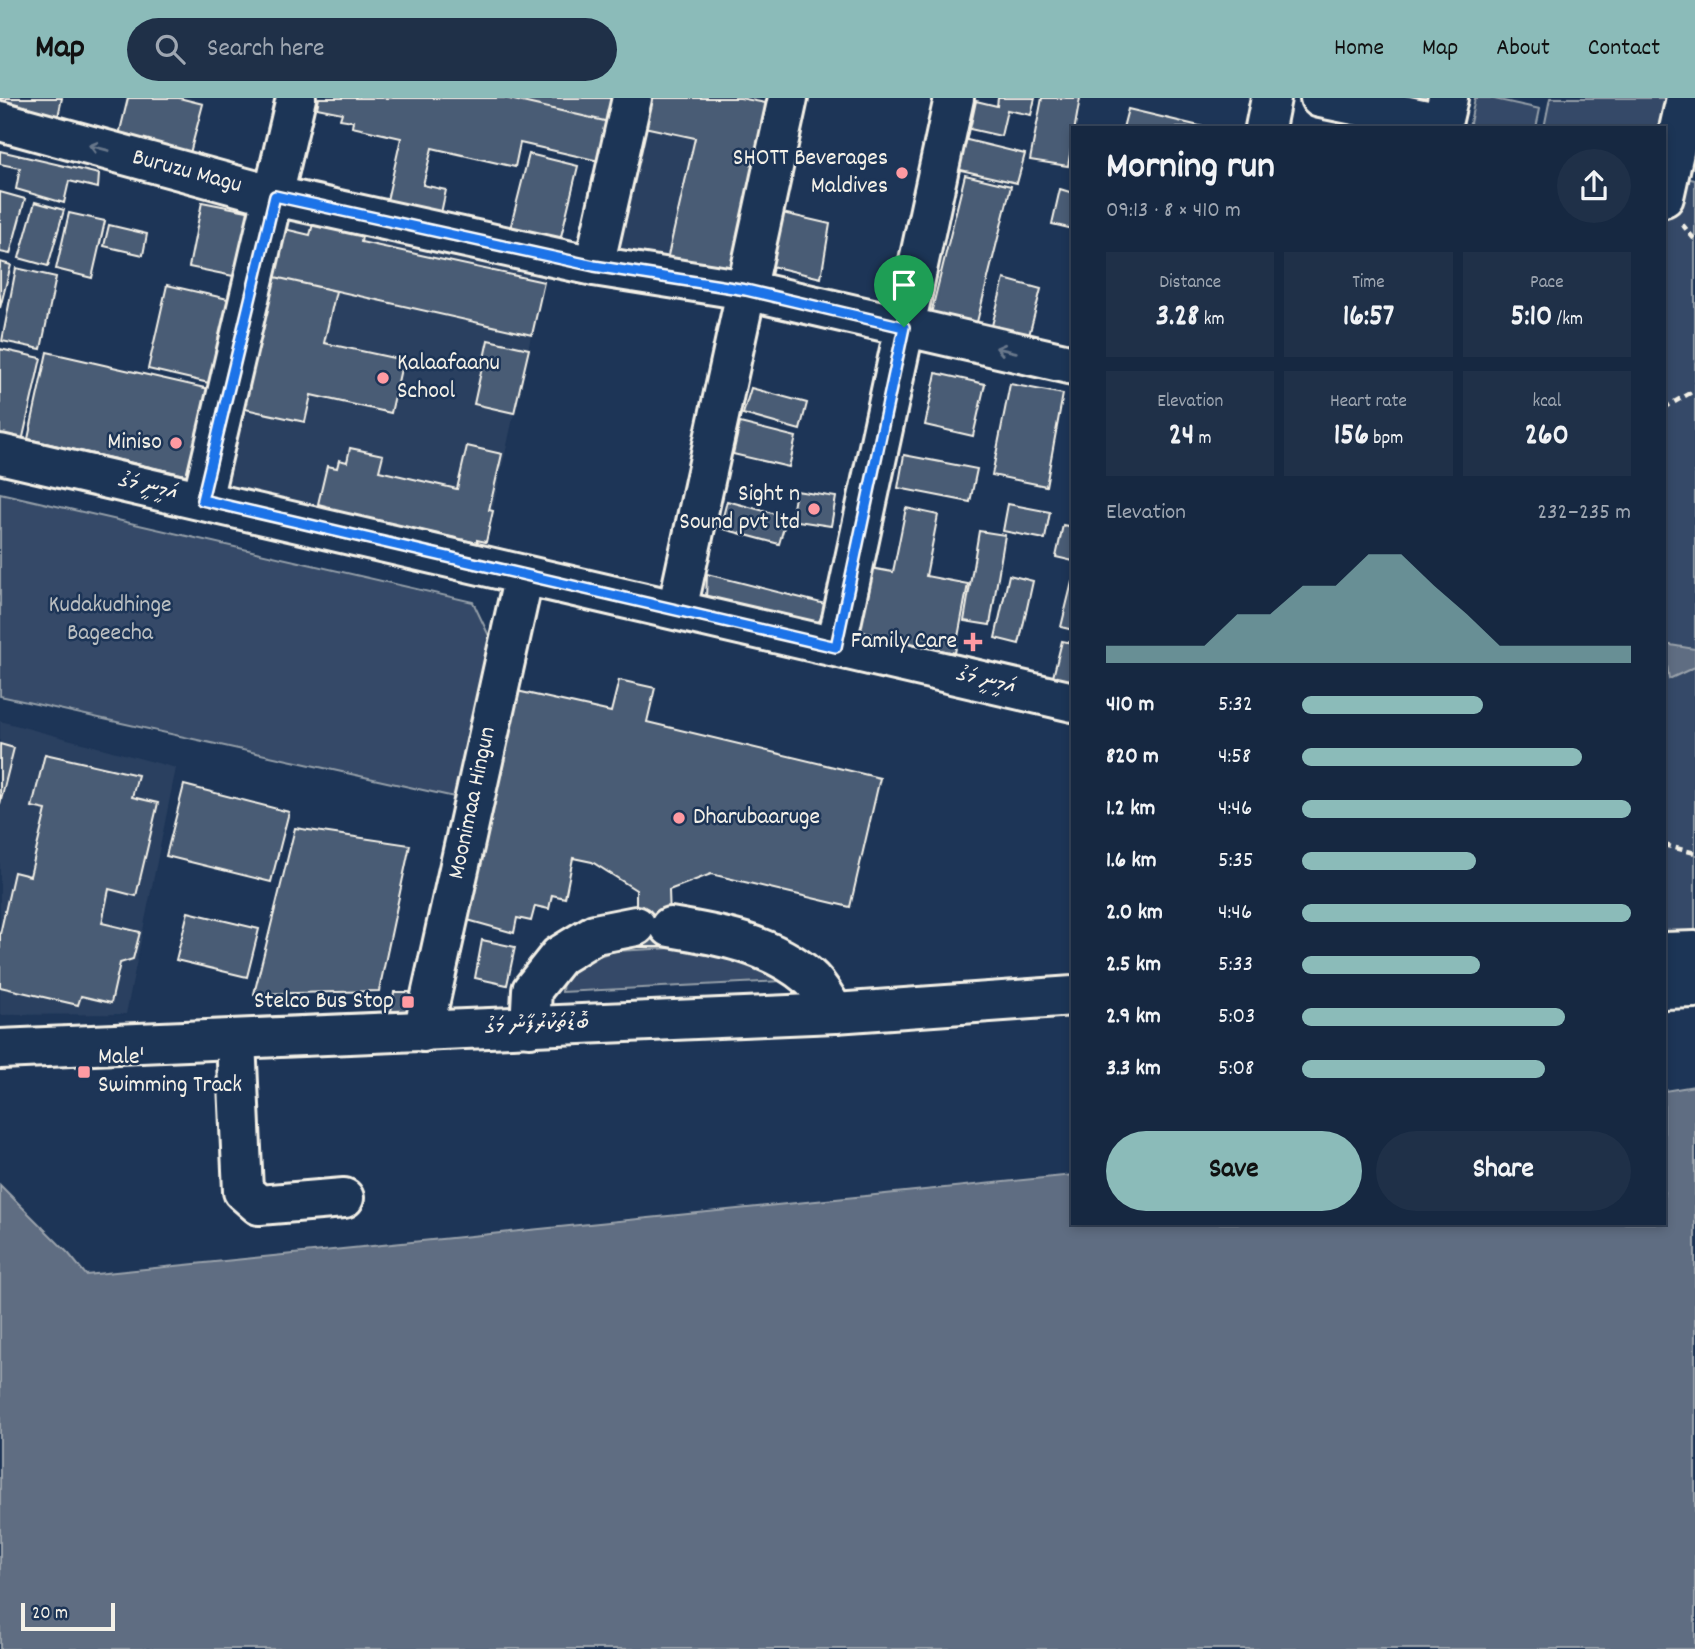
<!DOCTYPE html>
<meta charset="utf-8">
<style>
:root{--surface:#162841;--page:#1f3048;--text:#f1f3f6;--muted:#9ea6b1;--line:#35445a;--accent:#8bbbb9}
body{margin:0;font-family:Dekko,"Noto Sans Thaana",sans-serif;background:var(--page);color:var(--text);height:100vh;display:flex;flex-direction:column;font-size:26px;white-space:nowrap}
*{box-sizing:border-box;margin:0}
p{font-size:23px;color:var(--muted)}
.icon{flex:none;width:38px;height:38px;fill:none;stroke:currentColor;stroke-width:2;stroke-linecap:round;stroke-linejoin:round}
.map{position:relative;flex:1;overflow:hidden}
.drawer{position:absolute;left:1071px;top:28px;width:595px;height:1099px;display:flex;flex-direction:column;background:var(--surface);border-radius:0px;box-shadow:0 4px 10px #0003,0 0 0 2px var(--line)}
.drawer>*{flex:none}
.scale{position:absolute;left:21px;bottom:18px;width:94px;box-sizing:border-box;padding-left:7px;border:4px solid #f4f1e8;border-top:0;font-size:19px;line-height:24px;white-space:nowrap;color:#f4f1e8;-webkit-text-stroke:5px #1d3557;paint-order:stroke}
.pin{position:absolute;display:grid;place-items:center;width:60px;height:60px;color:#fff;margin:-72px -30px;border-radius:50% 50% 50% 0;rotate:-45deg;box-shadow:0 0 7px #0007}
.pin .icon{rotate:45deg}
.round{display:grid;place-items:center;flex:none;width:74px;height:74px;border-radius:37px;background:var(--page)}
.overview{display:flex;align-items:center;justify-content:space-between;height:119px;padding:0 35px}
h1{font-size:38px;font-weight:700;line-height:52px}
.figures{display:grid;grid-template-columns:repeat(3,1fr);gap:10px;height:119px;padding:7px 35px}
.figures div{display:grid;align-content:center;border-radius:0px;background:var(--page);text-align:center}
.figures b{font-size:30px;font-weight:700}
.figures small{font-size:19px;font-weight:400}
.figures p{font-size:19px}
.chart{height:196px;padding:14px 35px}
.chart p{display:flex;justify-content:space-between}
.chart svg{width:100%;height:126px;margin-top:7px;fill:var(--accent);opacity:.7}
.action{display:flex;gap:14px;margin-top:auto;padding:14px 35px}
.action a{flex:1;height:80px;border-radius:42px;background:var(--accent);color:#111;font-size:28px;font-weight:700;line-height:80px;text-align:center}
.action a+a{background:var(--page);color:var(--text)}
ul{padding:0 35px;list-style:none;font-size:23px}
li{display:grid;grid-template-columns:112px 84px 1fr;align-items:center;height:52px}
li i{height:18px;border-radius:9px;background:var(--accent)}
header{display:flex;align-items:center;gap:42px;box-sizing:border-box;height:98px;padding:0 35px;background:var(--accent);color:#111}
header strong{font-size:33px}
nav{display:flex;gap:38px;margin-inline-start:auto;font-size:24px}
.search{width:490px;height:63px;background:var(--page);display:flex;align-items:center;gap:18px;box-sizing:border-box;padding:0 24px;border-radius:38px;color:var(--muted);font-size:26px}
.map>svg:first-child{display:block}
</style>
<header>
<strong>Map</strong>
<div class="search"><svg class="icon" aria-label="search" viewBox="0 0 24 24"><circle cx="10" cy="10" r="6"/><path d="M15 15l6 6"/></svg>Search here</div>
<nav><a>Home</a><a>Map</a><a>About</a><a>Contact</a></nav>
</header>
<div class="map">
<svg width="1695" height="1551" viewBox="0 0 1695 1551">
<rect width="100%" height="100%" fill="#1d3557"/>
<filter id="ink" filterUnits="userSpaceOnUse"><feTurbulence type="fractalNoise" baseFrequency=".0143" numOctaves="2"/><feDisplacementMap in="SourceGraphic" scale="14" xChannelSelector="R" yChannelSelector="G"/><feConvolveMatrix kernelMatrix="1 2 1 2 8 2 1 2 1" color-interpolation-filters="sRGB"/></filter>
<g filter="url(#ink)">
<path fill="#2a4060" d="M641,0h99l36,7 -40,172 -130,-31z
M281,108l266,58 -62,281 -247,-55 -10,-5 -6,-11z
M0,623l176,47 -50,246 -126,1z"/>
<path fill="#354a67" stroke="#949ea8" stroke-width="2" d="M1475,0h15l50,11 -4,19h-67z
M1550,0h117l-6,30h-117z
M1664,75l31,7v758l-31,1z
M0,395l473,109 17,36 -31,160 -459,-102z
M692,849l49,7 42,27 -221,11 1,-14 16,-16 36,-11z"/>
<path fill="#5e6d82" stroke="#9aa2ab" stroke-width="2" d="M1664,546l31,5v18l-26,12z
M1695,988v563h-1695v-464l69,69 17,21 987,-100v48h591v-132z"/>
<path fill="#485b74" stroke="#f4f1e8" stroke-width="2" d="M0,0h62l-6,28 -56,-11z
M128,0h51l24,6 -14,53 -71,-18z
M319,0h186l104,24 -10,39 -79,-18 -5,24 -83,-19 -9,37 23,5 -8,37 -54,-13 17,-76 -49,-11 1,-6 -13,-2 2,-6 -25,-5z
M505,0h109l-5,24z
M641,0h99l36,7 -40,172 -69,-17 28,-122 -60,-13z
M998,0h37l-4,17 -24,-5 -6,26 -31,-7 6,-28 21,5z
M1042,0h38l-12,68 -38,-6z
M1128,11l80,19h-85z
M955,39l70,17 -8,29 -69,-16z
M0,53l99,23 -1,14 -29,-7 -5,22 -48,-14 4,-21 -20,-4z
M529,56l49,12 -20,83 -50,-12z
M965,77l46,11 -37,148 -45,-12z
M1060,91l13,4v36l-21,-5z
M0,94l25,7 -15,55 -10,-2z
M35,104l29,8 -16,56 -29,-8z
M202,104l60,12 -14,65 -59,-12z
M778,114l52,12 -9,54 -54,-13z
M69,115l36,8 -13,57 -36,-9z
M316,115l47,18 -2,11 183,40 -12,53 -266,-60 10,-48 34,8z
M109,127l38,9 -4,21 -39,-9z
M0,164l11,3 -11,43z
M16,170l40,9 -15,72 -39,-8z
M266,177l70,16 -12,52 79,17 -12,53 -80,-18 -6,27 -69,-15z
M1004,181l37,10 -15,58 -37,-10z
M167,187l74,17 -19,84 -74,-17z
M488,242l41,9 -15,64 -40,-9z
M0,251l41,9 -20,88 -21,-5z
M47,254l171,39 -19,87 -171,-39z
M936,275l49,11 -12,52 -48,-11z
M1010,286l53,10 -17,92 -54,-11z
M751,290l56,15 -7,27 -57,-16z
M740,325l56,14 -7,30 -56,-13z
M467,348l35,8 -13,56 4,1 -7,31 -9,-2v3l-147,-33v-3l-12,-3 9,-38 10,2 2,-8 8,2 3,-14 33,7 -4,16 78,18z
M904,357l73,14 -7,33 -72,-14z
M796,393l40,6 -5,29 -40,-6z
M727,403l60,16 -8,27 -59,-16z
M1008,406l42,8 -5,27 -42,-8z
M906,410l32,7 -12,61 42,8 -13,69 -109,-22 13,-65 34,6z
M1063,427l10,2v34l-17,-4z
M979,433l26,4 -15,90 -26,-4z
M707,476l118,30 -5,16 -11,10 -103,-31z
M1009,477l24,6 -14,63 -24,-6z
M1072,484h1v48l-12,-3z
M1062,543l11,2v53l-23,-7z
M619,582l36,8 -8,34 233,56 -30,129 -139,-33 -42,16 2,57h-35v-57l-44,-28 -19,-4 -8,40 -13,-3 -3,14 -14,-3 -4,15 -14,-3 -3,15 -50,-14 53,-228 94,21z
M0,646l14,4 -14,56z
M45,656l93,21 -6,22 26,6 -22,93 -27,-7 -7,34 38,9 -7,27 -13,4 -9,40 -30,-7 -3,9 -78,-18v-53l14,-62 16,4 16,-66 -14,-3z
M184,687l105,27 -18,70 -105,-26z
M295,730l115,17 -31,146 -125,3z
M188,814l71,17 -12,48 -71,-17z
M482,842l33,7 -8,38 -32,-7z
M394,894h32l-5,21 -30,-1z"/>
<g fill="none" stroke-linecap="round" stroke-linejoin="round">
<g stroke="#f4f1e8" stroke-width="44">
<path id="minor" d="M1320,0l122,25
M0,23l275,75 319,70 152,24 327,75
M1265,30l6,-30
M1664,99l22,-99
M594,168l38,-168
M0,356l1073,248
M202,402l94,-402
M677,512l111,-512
M836,549l118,-549
M670,829c49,8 100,17 139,50 10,8 18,25 26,36
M530,929l2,-37 27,-34 36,-22 41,-8
M423,934l101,-457
M236,943l7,150 16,14 85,-7"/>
</g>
<g stroke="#f4f1e8" stroke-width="44">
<path id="major" d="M1441,30l7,-30
M1664,854l31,-1
M1664,891l31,-1
M0,951l835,-36 238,-17"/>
</g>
<path stroke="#f4f1e8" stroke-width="4.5" stroke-dasharray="7 5" stroke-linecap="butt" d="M1682,126l13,16
M1664,310l31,-18
M1664,747l31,8"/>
<use href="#minor" stroke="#1d3557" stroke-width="38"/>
<use href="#major" stroke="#1d3557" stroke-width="38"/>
</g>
<defs><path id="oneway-shaft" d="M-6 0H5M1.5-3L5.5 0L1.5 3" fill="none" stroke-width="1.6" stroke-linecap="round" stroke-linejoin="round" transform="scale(1.75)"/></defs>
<g stroke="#68778a">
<use href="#oneway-shaft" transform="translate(99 50) rotate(-165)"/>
<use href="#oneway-shaft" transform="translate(1006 252) rotate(-167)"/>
</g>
</g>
<g fill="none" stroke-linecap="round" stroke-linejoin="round" filter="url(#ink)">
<g stroke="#fff" stroke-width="14">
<path id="route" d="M275,98l319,70 152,24 158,37 -68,320 -634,-147z"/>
</g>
<use href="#route" stroke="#1a73e8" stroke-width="9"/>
</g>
<g fill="#ff9aa2" stroke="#1d3557" stroke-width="2.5">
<circle cx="902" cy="75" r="7"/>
<circle cx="383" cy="280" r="7"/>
<circle cx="176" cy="345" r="7"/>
<circle cx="814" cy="411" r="7"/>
<path d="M969.5 533.5h7v7h7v7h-7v7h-7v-7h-7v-7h7z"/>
<circle cx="679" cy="720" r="7"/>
<rect x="401" y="897" width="14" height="14" rx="3.5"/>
<rect x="77" y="967" width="14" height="14" rx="3.5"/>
</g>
<g text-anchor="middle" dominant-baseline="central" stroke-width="5" stroke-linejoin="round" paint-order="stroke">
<g font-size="24" fill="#f4f1e8" stroke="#1d3557" text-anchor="end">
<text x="888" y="61">SHOTT Beverages<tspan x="888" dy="28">Maldives</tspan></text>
<text x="397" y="266" text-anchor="start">Kalaafaanu<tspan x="397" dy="28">School</tspan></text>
<text x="162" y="345">Miniso</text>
<text x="800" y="397">Sight n<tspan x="800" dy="28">Sound pvt ltd</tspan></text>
<text x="957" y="544">Family Care</text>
<text x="693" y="720" text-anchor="start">Dharubaaruge</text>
<text x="394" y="904">Stelco Bus Stop</text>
<text x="98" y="960" text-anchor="start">Male'<tspan x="98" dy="28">Swimming Track</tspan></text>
</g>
<g font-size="24" fill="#f4f1e8" stroke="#1d3557">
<text transform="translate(187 74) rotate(15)">Buruzu Magu</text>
<text transform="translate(148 390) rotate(13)">އަމީނީ މަގު</text>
<text transform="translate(986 584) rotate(13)">އަމީނީ މަގު</text>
<text transform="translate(473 705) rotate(-78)">Moonimaa Hingun</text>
<text transform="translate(537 928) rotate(-3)">ބޮޑުތަކުރުފާނު މަގު</text>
</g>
<g font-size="24" fill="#bbbfc1" stroke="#1d3557">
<text x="110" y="508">Kudakudhinge<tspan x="110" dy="28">Bageecha</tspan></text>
</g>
</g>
</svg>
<div class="scale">20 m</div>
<div class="pin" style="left:904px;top:229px;background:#1e9e55"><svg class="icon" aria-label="arrive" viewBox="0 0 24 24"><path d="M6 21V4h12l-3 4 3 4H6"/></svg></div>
<section class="drawer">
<div class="overview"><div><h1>Morning run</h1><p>09:13 · 8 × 410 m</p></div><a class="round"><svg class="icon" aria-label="share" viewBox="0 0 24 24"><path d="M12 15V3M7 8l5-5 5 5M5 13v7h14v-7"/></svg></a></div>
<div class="figures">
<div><p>Distance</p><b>3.28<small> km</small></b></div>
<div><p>Time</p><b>16:57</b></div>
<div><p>Pace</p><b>5:10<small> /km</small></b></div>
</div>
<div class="figures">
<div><p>Elevation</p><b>24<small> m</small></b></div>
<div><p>Heart rate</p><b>156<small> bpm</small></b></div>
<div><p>kcal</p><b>260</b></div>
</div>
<div class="chart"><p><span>Elevation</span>232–235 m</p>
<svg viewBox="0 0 160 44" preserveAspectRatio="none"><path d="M0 44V38L10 38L20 38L30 38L40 27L50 27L60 17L70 17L80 6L90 6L100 17L110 27L120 38L130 38L140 38L150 38L160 38V44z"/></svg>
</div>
<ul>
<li><b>410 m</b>5:32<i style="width:55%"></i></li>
<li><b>820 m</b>4:58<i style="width:85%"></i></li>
<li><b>1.2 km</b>4:46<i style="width:100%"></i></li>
<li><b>1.6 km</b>5:35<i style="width:53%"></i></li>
<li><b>2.0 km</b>4:46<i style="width:100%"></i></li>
<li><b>2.5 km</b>5:33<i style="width:54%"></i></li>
<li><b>2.9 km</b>5:03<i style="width:80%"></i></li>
<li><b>3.3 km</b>5:08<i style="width:74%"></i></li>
</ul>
<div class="action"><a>Save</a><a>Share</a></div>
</section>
</div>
